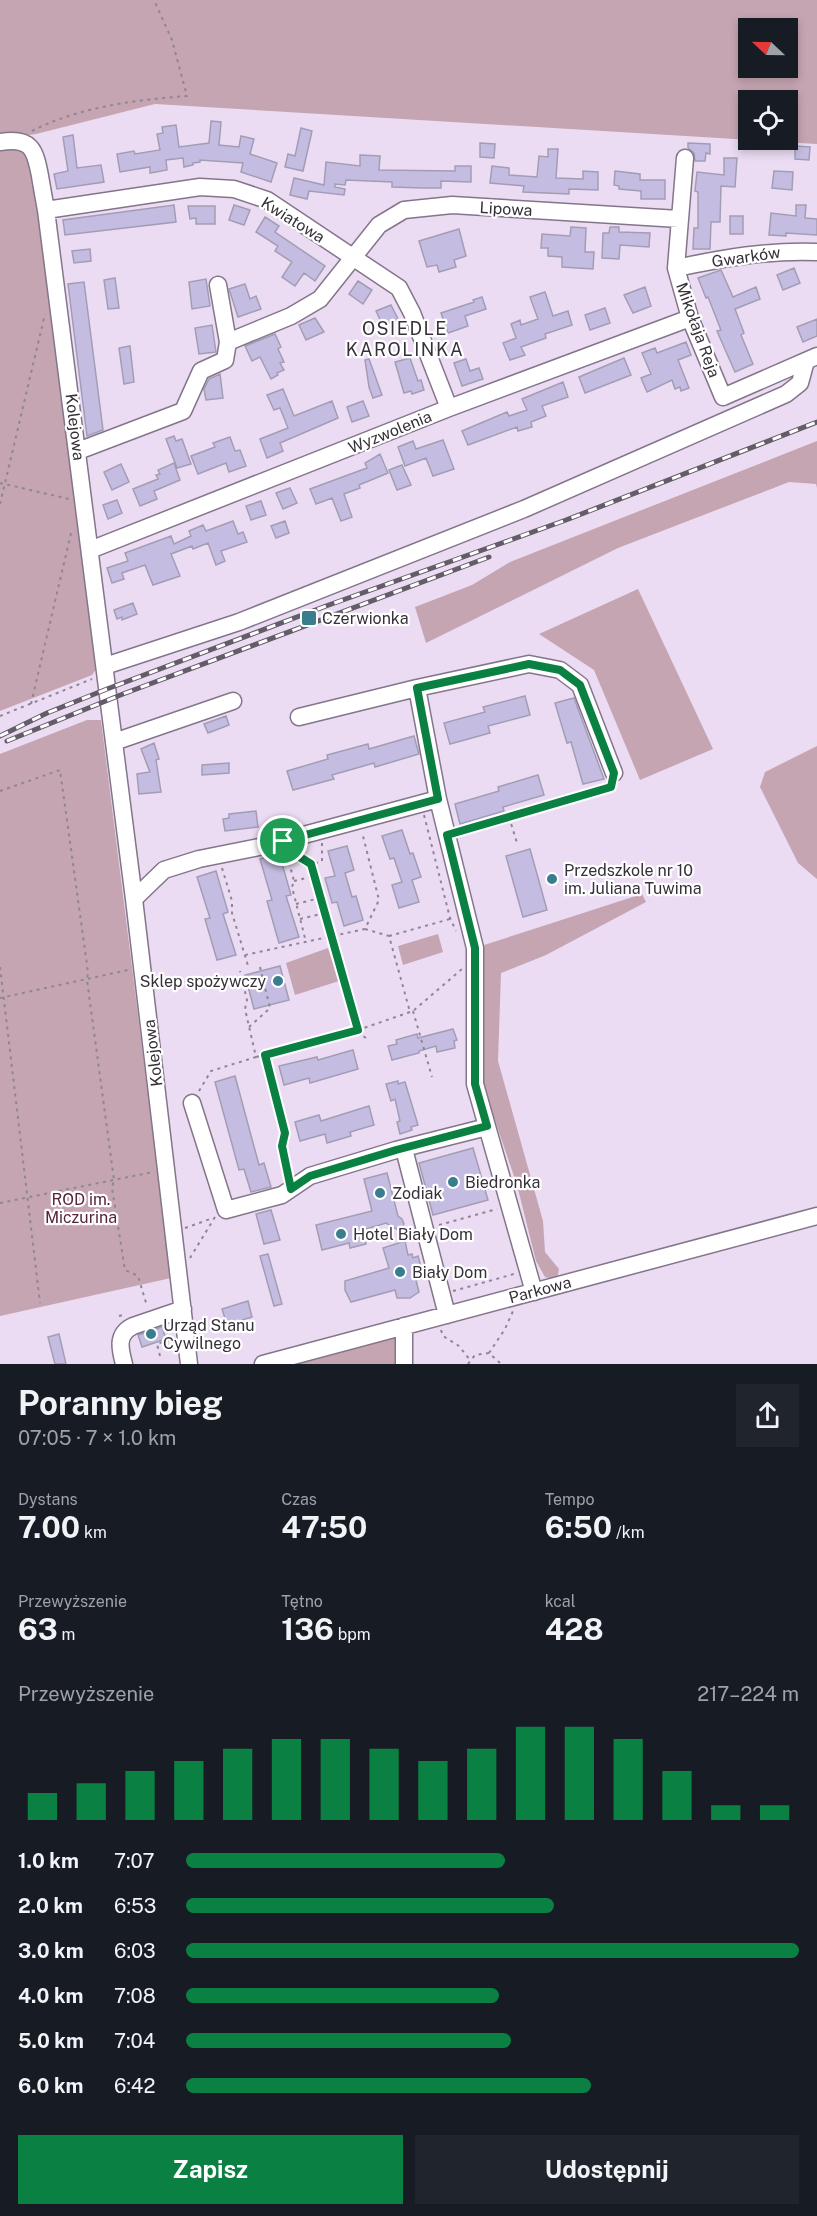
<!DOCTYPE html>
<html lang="pl">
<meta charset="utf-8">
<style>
:root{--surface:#171b24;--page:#20242c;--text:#f1f3f6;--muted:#9ea1a6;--accent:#0b8043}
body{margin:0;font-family:"Public Sans",sans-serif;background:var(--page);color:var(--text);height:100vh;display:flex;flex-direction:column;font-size:22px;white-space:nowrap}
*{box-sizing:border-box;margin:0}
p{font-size:20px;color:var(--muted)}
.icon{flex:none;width:33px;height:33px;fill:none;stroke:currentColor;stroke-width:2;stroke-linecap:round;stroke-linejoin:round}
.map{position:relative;height:1364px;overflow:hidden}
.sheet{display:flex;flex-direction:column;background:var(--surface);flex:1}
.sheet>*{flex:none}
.needle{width:39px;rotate:292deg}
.tools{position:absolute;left:738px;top:18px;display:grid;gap:12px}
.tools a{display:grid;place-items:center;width:60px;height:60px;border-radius:0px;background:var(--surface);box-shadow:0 3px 9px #0003;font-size:30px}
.pin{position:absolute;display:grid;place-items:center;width:51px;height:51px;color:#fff;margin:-26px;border:3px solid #fff;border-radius:50%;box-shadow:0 2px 6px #0007}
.round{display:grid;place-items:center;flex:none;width:63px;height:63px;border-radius:0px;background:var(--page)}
.headline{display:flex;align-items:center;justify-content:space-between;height:102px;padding:0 18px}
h1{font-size:33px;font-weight:700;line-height:45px}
.stats{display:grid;grid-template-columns:repeat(3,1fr);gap:9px;height:102px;padding:6px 18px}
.stats div{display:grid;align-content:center}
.stats b{font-size:30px;font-weight:700}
.stats small{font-size:16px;font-weight:400}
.stats p{font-size:16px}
.chart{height:168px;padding:12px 18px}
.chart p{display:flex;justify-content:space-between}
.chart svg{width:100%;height:108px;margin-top:6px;stroke:var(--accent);stroke-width:6}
.primary-button{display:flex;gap:12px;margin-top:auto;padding:12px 18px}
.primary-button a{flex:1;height:69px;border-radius:0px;background:var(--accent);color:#fff;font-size:24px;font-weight:700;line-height:69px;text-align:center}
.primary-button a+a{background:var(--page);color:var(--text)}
ul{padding:0 18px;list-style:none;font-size:20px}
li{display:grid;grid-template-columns:96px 72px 1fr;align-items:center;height:45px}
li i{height:15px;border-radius:8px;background:var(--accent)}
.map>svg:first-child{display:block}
</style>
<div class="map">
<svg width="817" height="1364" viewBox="0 0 817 1364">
<rect width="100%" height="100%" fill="#ebdcf3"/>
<path fill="#c5a5b1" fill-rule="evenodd" d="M0,0h817v144l-662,-40 -119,30 -36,6zM748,28h40v40h-40zM748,100h40v40h-40z
M12,148l15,5 7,15 63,500 -5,7 -92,36v-562z
M817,441v47l-1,-4 -27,-2 -171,66 -192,95 -11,-36 57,-22 38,-23z
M638,589l75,160 -73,31 -46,-110 -55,-36z
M87,720h14l70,558 -171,38v-562z
M817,746v133l-19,-16 -38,-76 5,-15z
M642,894l4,8 -100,53 -45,18 -3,88 45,160 2,31 14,17 -2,11 -12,-3 -9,-16 -19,-76 -34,-100 -2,-139z
M438,934l5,18 -40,13 -5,-19z
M328,948l11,33 -44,14 -9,-32z
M395,1334l12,30h-127z"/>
<path fill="#c5bde1" stroke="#a29db5" stroke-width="1.5" d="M211,121l10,1 -2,23 20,2 2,-11 13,3 -4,15 27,9 -6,19 -30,-10 2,-9 -43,-3v2l-7,1v2l-9,2 -1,-9 -17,2 1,10 -17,3v-6l-30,5 -3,-18 17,-3 1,3 25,-4 -3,-16 6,-1 -1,-6 14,-2 3,22 30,-4z
M301,128l11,3 -9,40 -18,-4 3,-13 7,2z
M73,135l4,33 24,-3 3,17 -47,7 -3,-15 14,-3 -5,-34z
M480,143l15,1 -1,14 -14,-1z
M688,143l22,1v10l-4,-1 -1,8h-10l-1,-8 -6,-5z
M795,146l15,1 -1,13 -14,-1z
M548,149h10l-2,29 27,1v-8l15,1v18l-29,-1v5l-46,-2 1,-6 -34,-3 2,-17 17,2v7l28,2 2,-21 9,1z
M360,155l20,1 -1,14 76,1v-5h16v16l-30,-1v7h-18l-31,-1v-5l-46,-2 -1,5 -10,-1v3l10,2 -1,6 -35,-4 -2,8 -17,-4 4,-17 30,7 2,-23 34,4z
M724,158h13l-2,29 -14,-1 -1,36h-9l-1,27h-17l1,-21h4v-36l-3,-1 2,-19 27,3z
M615,171l25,3v6h25v19h-24v-8l-22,-2v-3l-5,-1z
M774,171l19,1 -1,18 -20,-2z
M174,205l2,17 -111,13 -2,-15z
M234,205l16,5 -6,15 -15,-5z
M796,205h10l-1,13 12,1v16l-31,-2v3l-17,-1 2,-22 25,3z
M188,206h27v18h-19v-6l-6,1z
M730,216h13v18h-13z
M265,217l14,9 -4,6 50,34 -10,15 -11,-8 -9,13 -13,-9 10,-15 -17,-11 3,-5 -22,-14z
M571,227l15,1 -1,24h9l-1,17 -31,-2v-10l-14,-1v-8h-7l1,-14 28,2z
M610,227h9v5l31,1 -1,14 -29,-2 -1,14 -17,-1 1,-25h6z
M459,229l7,27 -12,4 2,7 -17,5 -2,-7 -10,2 -8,-26z
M90,249l1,12 -17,2 -2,-12z
M794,268l6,15 -17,7 -6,-15z
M721,270l12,27 23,-10 4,12 -25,10 9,24 -3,2 12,29 -18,8 -18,-41 4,-1 -13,-33 -2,1 -8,-20z
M115,278l4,30 -11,1 -4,-29z
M206,279l4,27 -18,3 -3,-27z
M358,281l14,9 -9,14 -14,-10z
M84,282l19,148 -16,6 -19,-152z
M245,284l5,15 6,-3 5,13 -23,8 -9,-28z
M645,287l6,19 -18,7 -9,-18z
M545,292l8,24 15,-5 4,14 -27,9 1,4 -25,9 4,8 -15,5 -7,-17 13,-5 -5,-14 9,-4 1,5 17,-6 -8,-22z
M482,297l4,12 -21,7 3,10 -20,7 -7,-20 33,-11 -1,-2z
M391,305l7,14 -15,7 -7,-15z
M605,308l5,15 -20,7 -5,-15z
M315,318l9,14 -18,8 -7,-15z
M817,319v17l-14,6 -6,-15z
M212,325l4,27 -17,2 -4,-26z
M275,334l6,13 -3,2 6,13 -4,1 4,7 -7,3 1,2 -7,4 -11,-22 -8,4 -7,-15z
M686,342l5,13 -13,5 11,28 -8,3 -1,-4 -5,2 -3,-9 -25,12 -6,-14 10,-4 -9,-21 13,-5 2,5z
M130,346l4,36 -10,2 -5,-36z
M410,358l8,23 3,-1 3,10 -12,4 -1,-3 -7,2 -9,-31z
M624,358l7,17 -46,18 -6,-16z
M369,359l13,36 -9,3 -4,-11 -4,-27z
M466,359l4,12 9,-3 4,11 -21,7 -8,-23z
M220,374l3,24 -17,2 -2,-11 5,-10z
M563,382l5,15 -26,9 4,10 -15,6 1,5 -14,4 -1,-4 -49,18 -6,-14 45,-19 2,4 18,-6 -5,-11z
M283,389l11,27 38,-15 6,17 -58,25 3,8 -16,7 -7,-19 28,-11 -8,-20 -6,2 -7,-15z
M363,401l6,15 -17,6 -5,-15z
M174,436l2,5 6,-2 9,25 -14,4 -11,-29z
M230,437l5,14 5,-1 6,16 -17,6 -3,-9 -28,11 -7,-18 24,-9 -2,-4z
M443,440l11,29 -21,7 -7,-18 -21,8 -7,-19 15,-6 3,8z
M380,454l8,19 -29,12 1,3 -16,6 8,23 -11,4 -9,-23 -16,6 -6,-15 57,-21 -2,-5z
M174,463l6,17 -26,11 3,8 -17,7 -7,-17 25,-10 -2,-4 4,-1 -2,-4z
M121,464l8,18 -17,8 -8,-18z
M402,465l9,20 -14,5 -8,-20z
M290,488l7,15 -14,6 -7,-16z
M117,500l5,13 -14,6 -5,-14z
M261,501l5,14 -15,5 -5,-14z
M233,521l5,13 5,-2 4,10 -26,9 4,10 -9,4 -8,-22 -15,6 -1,-3 -21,8 9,22 -27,9 -8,-20 -23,8 2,6 -12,4 -5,-15 21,-7 -3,-8 46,-17 3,8 17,-8 -2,-5 14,-6 3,6z
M285,521l4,12 -13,5 -5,-12z
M133,603l4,11 -15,6v-3l-5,2 -3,-9z
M525,696l5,19 -42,11 2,7 -40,11 -6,-21 41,-11 -2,-5z
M574,698l30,81 -21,5 -12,-42 -4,1 -12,-40z
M226,716l3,9 -21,8 -4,-9z
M414,736l5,18 -44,13 -1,-4 -42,12 2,4 -41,11 -6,-19 41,-12 -1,-4 41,-11 1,5z
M154,743l5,16 -3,1 5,32 -22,2 -2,-20 13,-2 -9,-23z
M229,763v10l-27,2v-10z
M538,775l6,20 -41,12 1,4 -44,13 -5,-20 44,-13 -1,-4z
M256,811l2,16 -33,4 -2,-12 6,-1v-4z
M402,830l8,24 3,-1 8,24 -9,3 7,22 -20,6 -7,-23 10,-3 -8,-24 -4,1 -8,-23z
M347,846l7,24 -9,3 7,24 4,-1 7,24 -19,6 -7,-24 -5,1 -7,-25 10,-2 -7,-25z
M530,849l17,61 -24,7 -17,-61z
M279,853l12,42 -5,1 13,41 -20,6 -12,-42 5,-1 -12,-41z
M216,871l12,41 -5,2 13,41 -19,5 -12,-41 5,-1 -13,-41z
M280,966l9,34 -35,9 -9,-34z
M453,1029l4,11 -3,1 1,7 -18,4 -1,-6 -17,5v2l-27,7 -4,-14 9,-2 -1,-4 21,-6 1,4z
M353,1050l5,19 -48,14 -1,-5 -25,7 -5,-19 38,-9 1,3z
M235,1076l24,89 5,-2 7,24 -20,5 -7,-23 -5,1 -24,-88z
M398,1081v3l7,-2 13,43 -7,2 1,3 -12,4 -3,-12 3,-1 -2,-9 -3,-13 -4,2 -5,-17z
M369,1106l5,19 -24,7 1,4 -24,7 -2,-9 -25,7 -5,-19 24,-7 2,6z
M473,1148l15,52 -55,15 -14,-52z
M387,1173l11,43 4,3 2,5 -4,7 -14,-8 -23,7 3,14 -16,4 -1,-5 -27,7 -6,-25 56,-14 -8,-32z
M271,1210l9,30 -16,4 -8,-30z
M405,1241l3,14 4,-1 1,4 5,-2 6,22 -8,2 3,12 -9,6h-13l-2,-8 -44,12 -6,-12v-9l44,-13 -6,-20z
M268,1254l14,50 -8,2 -14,-50z
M248,1301l4,16 -25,8 -5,-16z
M162,1327l4,12 -24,8 -4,-12z
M59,1334l7,30h-11l-7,-27z"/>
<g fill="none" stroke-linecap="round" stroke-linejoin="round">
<g stroke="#83758a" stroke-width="19">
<path id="minor" d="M0,142c31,-5 35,7 40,34 2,12 4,23 6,34l88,689 55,465
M685,158l-9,110 14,50 33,79 94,-41
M46,210l154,-23 34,2 33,11 132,88 13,25 37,95
M676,268c48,-10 92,-18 141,-16
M228,342l63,-26 29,-17 59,-74 25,-15 48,-5 227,14
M78,451l105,-40 18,-40 24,-11 3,-18 -10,-57
M90,550l359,-142 241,-90
M105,666l134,-44 285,-113 262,-115 14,-11 6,-22
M299,717l118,-29
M114,742l119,-41
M438,799l-21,-111 112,-24 31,6 20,15 34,88
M134,899l30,-29 35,-11 60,-12 179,-48 37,149v136l59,208
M192,1103l34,107 56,-15 28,-19 86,-26 91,-23
M404,1149l43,166
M124,1364c-4,-15 -8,-30 9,-38l50,-17
M263,1364l554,-148
M404,1364v-38"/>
</g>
<path stroke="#908595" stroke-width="2" stroke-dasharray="3 4.5" stroke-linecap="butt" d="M32,131c47,-24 102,-31 155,-35l-15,-56 -18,-40
M0,483l69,16
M0,504l45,-190
M31,704l41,-175
M0,716l92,-37
M0,791l60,-21 28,202 -1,8 27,200 -2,8 13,82 13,6 9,30
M424,815l26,103 6,13
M509,817l8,26
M459,832l152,-46
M322,843v18l-11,4 48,168 7,5
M295,852l16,13
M287,855l7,26 -2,6 14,55
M222,868l10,33v12l17,56
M294,881l20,-5
M296,904l24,-6
M300,919l25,-6
M365,929l24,7 21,76
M389,936l61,-17
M245,955l120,-26 14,-29 -17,-68
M0,967l40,336
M0,998l128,-28
M413,1011l19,66
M249,1027l21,-19 -10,-41
M265,1055l20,78 -3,13 6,29
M256,1057l102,-27 55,-19 49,-42
M199,1091l12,-20 45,-14 -11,-48 2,-9 -7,-29
M0,1203l153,-31
M439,1225l58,-16
M185,1228l28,-10
M190,1258l25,-41
M453,1291l61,-17
M119,1316l7,-2
M441,1330l2,6 16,10 11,14
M489,1353l16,-24 8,-18
M160,1356l-3,-12 12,-4 2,-4
M468,1364l7,-9 14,-2 12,11"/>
<use href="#minor" stroke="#fff" stroke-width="16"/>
<g stroke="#645c69" stroke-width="5">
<path id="rail" d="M0,736l47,-23 60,-24 219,-83 240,-86 251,-98
M7,741l116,-47 366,-137"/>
</g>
<use href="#rail" stroke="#fff" stroke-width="3" stroke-dasharray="9" stroke-linecap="butt"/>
</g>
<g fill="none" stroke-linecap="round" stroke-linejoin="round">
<g stroke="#fff" stroke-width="12">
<path id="route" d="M529,664l31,6 20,15 34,88 -3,14 -164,48 28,113v136l12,42 -91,24 -86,26 -19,13 -9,-43 3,-13 -20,-78 93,-25 -47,-166 -16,-10 -8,2 -4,-15 155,-42 -21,-111z"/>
</g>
<use href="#route" stroke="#0b8043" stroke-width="8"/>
</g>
<g fill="#3a7d8e" stroke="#fff" stroke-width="2">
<rect x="301" y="610" width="16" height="16" rx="3"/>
<circle cx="552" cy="879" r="6"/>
<circle cx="278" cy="981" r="6"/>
<circle cx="453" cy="1182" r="6"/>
<circle cx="380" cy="1193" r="6"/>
<circle cx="341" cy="1234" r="6"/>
<circle cx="400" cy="1272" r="6"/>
<circle cx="151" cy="1334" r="6"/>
</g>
<g text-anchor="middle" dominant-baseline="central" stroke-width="4.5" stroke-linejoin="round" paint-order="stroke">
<g font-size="16" fill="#363039" stroke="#fff">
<text transform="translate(506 209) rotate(3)">Lipowa</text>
<text transform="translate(293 220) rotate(32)">Kwiatowa</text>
<text transform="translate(746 257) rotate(-8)">Gwarków</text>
<text transform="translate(698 330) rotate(70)">Mikołaja Reja</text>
<text transform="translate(75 427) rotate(83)">Kolejowa</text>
<text transform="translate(390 432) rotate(-22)">Wyzwolenia</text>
<text transform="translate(153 1053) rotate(-97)">Kolejowa</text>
<text transform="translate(540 1290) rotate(-15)">Parkowa</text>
</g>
<g font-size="16" fill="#363039" stroke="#fff" text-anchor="start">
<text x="322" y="618">Czerwionka</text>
<text x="564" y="870">Przedszkole nr 10<tspan x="564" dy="18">im. Juliana Tuwima</tspan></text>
<text x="266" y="981" text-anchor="end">Sklep spożywczy</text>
<text x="465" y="1182">Biedronka</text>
<text x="392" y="1193">Zodiak</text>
<text x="353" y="1234">Hotel Biały Dom</text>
<text x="412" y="1272">Biały Dom</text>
<text x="163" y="1325">Urząd Stanu<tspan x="163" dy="18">Cywilnego</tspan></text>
</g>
<g font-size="16" fill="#56243b" stroke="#fff">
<text x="81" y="1199">ROD im.<tspan x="81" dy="18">Miczurina</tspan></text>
</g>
<g font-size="18" letter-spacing="1.5" fill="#363039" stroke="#fff">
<text x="405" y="328">OSIEDLE<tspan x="405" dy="21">KAROLINKA</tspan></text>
</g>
</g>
</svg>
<div class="tools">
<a><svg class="needle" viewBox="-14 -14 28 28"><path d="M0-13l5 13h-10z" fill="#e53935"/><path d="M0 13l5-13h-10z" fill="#9ea1a6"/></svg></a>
<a><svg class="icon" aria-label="locate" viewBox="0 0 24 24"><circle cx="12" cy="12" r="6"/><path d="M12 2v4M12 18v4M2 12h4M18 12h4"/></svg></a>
</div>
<div class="pin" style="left:283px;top:841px;background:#1e9e55"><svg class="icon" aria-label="arrive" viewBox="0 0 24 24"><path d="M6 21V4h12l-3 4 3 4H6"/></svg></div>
</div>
<section class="sheet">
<div class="headline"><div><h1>Poranny bieg</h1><p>07:05 · 7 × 1.0 km</p></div><a class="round"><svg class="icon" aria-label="share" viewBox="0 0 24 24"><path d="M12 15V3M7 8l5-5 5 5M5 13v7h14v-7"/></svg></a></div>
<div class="stats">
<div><p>Dystans</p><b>7.00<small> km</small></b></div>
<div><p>Czas</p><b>47:50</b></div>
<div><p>Tempo</p><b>6:50<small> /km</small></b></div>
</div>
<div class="stats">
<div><p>Przewyższenie</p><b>63<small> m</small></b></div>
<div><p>Tętno</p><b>136<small> bpm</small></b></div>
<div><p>kcal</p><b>428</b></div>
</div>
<div class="chart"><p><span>Przewyższenie</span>217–224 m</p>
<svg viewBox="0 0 160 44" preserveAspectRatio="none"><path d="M5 44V33M15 44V29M25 44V24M35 44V20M45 44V15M55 44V11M65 44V11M75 44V15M85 44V20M95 44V15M105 44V6M115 44V6M125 44V11M135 44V24M145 44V38M155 44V38"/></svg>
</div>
<ul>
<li><b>1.0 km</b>7:07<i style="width:52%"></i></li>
<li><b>2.0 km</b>6:53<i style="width:60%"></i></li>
<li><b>3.0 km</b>6:03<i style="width:100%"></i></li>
<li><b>4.0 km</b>7:08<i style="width:51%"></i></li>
<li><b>5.0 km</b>7:04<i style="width:53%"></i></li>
<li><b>6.0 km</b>6:42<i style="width:66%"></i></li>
</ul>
<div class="primary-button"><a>Zapisz</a><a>Udostępnij</a></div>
</section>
